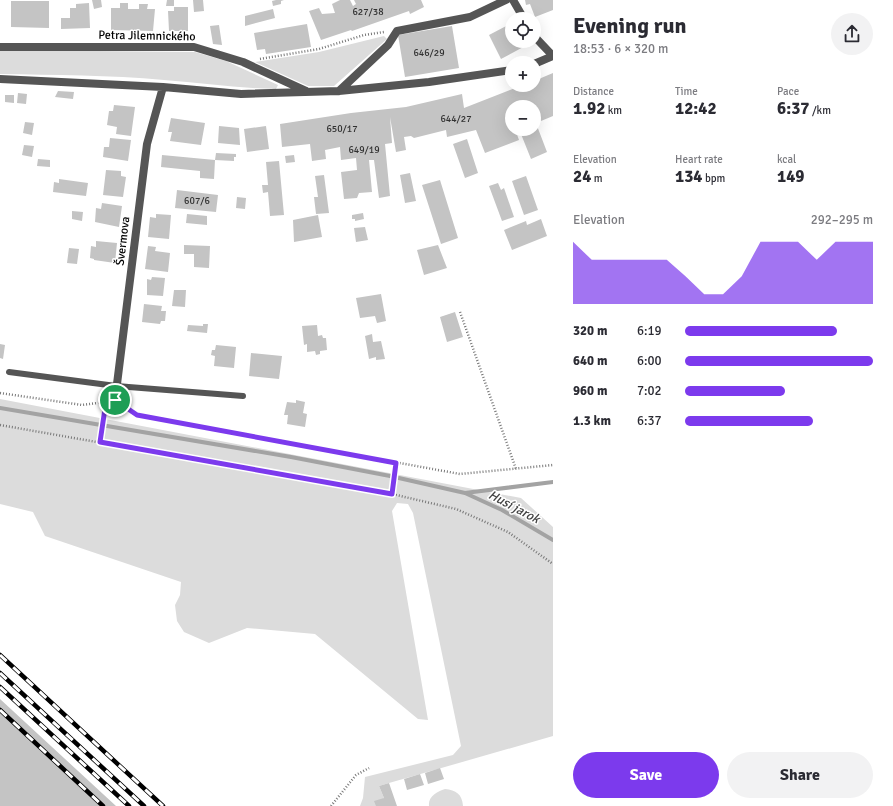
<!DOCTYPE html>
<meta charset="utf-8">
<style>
:root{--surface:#fff;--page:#f2f2f3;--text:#2b2b33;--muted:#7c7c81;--accent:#7c3aed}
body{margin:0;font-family:Signika,sans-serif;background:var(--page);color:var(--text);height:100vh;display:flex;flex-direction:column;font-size:15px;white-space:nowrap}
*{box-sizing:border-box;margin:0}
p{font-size:13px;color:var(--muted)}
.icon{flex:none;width:22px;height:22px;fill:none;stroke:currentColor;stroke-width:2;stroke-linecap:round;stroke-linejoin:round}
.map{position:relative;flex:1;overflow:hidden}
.side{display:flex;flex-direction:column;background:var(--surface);width:340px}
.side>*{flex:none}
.controls{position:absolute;left:505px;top:12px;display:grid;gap:8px}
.controls a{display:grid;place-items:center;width:36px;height:36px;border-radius:50%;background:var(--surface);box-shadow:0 4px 16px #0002;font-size:20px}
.pin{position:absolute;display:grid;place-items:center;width:34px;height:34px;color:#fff;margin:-17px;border:2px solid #fff;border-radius:50%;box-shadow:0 1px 4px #0007}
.round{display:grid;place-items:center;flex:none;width:42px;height:42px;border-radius:21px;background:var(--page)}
.summary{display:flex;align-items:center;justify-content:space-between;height:68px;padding:0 20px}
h1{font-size:22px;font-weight:700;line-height:30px}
.figures{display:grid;grid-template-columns:repeat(3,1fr);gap:6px;height:68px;padding:4px 20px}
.figures div{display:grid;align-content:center}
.figures b{font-size:17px;font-weight:700}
.figures small{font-size:11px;font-weight:400}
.figures p{font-size:11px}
.chart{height:112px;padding:8px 20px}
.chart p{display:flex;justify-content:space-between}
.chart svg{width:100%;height:72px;margin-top:4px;fill:var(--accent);opacity:.7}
.action{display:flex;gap:8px;margin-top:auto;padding:8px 20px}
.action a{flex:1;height:46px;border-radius:24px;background:var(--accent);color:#fff;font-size:16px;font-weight:700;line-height:46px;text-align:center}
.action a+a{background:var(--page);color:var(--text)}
ul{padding:0 20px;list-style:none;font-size:13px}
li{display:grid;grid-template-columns:64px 48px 1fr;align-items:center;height:30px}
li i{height:10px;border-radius:5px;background:var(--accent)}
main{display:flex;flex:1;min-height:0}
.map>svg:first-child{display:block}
</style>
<main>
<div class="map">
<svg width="553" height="806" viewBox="0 0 553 806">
<rect width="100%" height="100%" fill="#fff"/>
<path fill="#dcdcdc" d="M384,36l3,3 -53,47h-26l-53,-24 64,-10z
M0,50l195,2 31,9 52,24 -2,4c-38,-1 -75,-6 -112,-9 -55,-5 -109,-5 -164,-6z
M0,399l521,99 32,29v209l-164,47 -10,3 5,12 -8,8h-16l3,-8 2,-21 88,-22 8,-9 -48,-233 -5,-9 -11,-1 -5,8 36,209 -10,-1 -103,-85 -68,-6 -38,15 -25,-11 -7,-11 -2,-16 5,-10 1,-13 -136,-46 -12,-24 -33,-8z
M445,789c11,1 17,5 18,17h-34c-1,-10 8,-14 16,-17z"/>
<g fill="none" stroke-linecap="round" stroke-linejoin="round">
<path stroke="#a3a3a3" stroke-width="4" d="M0,408l291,49 99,19 75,17 88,-11
M465,493l37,17 51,30"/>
</g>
<path fill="#c4c4c4" d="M92,0h9l1,7 -8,2z
M167,0h7v6h-8z
M193,0h10l1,11 -10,1z
M276,0h8l-3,1v3l-8,2 -1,-5z
M340,0h10l3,6 3,-2 -2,-4h67l3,7 -14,7 -1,-3 -57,20 -1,-1 -30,10 -12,-29 10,-3 3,6 13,-1 -3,-9z
M525,0h28v10l-18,7 -5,-13 -4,1z
M11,1h38v27l-38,-1z
M89,3l1,25 -29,1v-11h9v-10h6v-4z
M120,3h8v6h11v-5h9l-1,5h8l-2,22 -42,-1v-22h9z
M174,7h14v24h-19l-1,-20h6z
M273,9l2,9 -30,8v-10z
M512,23v18h13l2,4 -26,14 -12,-24z
M307,24l4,23 -45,7 -1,-5 -8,1 -3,-17z
M219,25l3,20 -9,-1 -3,-18z
M452,26l7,42 -54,9 -7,-42z
M553,73v43l-12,5 -5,-13 -24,-1v22h3l4,11 -34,13 -9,-23 -29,7 -1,-7 -32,8 -3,-2 -7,1 2,13 -10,2 -6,-35 2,26 -7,1 5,52 -11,2 -5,-38h-5l3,32 -13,1 -2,5 -13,1 -3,-27 16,-2 -1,-12 -15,2 -1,-13 -15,3 1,9 -14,2 -2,-17 -28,3 -2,-23 71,-11 55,-6 56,-13 2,14 59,-23h11v-4z
M58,91l16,1 -1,7 -18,-2z
M18,93l9,1 -1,10 -9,-1z
M5,95h9v8l-9,-1z
M114,105l21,2 -4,29 -15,-2 1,-7 -10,-2 2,-14h4z
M171,118l34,5 -4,22 -31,-4 2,-9h-4z
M534,118l13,34 -16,7 -12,-30h15z
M25,122l9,1 -2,12 -9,-2z
M219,126l20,2 1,17 -22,-2z
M266,126l3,23 -22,3 -3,-23z
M110,138l21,2 -3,21 -25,-4 1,-10h5z
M467,139l11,34 -13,5 -12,-34z
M24,145l10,1 -2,11 -10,-2z
M216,153l20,1v3h-2v4l-19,-1z
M162,155l53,5 -1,19 -14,-1v-7l-39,-4z
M294,155l1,7 -9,1 -1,-7z
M38,159l12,1v7l-13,-1z
M279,161l5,54 -14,1 -2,-24 -5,1 -1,-8h6l-2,-23z
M106,170l15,1v5l5,1 -3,20 -20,-2z
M410,173l6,28 -11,2 -5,-28z
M324,175l5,38 -13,1 -2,-17h4l-3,-21z
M526,176l12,34 -14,5 -12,-34z
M59,179l29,4 -2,13 -33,-4 1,-10 5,1z
M440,180l18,58 -17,6 -19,-59z
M498,183l3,7 3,-2 10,29 -12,4 -13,-35z
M177,190l41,5 -2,17 -41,-4z
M237,197l9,1 -1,11 -9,-1z
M102,203l20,3 -3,21 -24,-5 1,-14 5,1z
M72,211l11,1 -1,9 -10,-2z
M363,213l1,6 -9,2v-2h-3v-4z
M156,214l15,1 -2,24 -21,-2 2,-20 6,1z
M187,214l20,2v9l-21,-2z
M318,215l4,22 -28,5 -1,-22z
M541,219l6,17 -35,14 -8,-20 22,-9 1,4z
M365,227l3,13 -12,2 -2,-14z
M96,241l21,2 -2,20 -21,-3v-1l-4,-1 1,-12 5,1z
M184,245l26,1 -1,22 -15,-1v-13h-10z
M438,245l9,23 -23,7 -7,-25z
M148,246l8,1 -1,4 15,2 -2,19 -23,-3z
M69,248l10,1 -2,15 -10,-1z
M152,277l13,1 -2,18 -16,-1v-16l4,1z
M174,290h12l-1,17 -13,-1z
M381,294l5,27 -9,2 -2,-7 -15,2 -4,-20z
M144,304l18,2 -1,5h5l-1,10h-4l-1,3 -18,-2z
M455,312l8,25 -16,5 -7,-25z
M203,324h5l-1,9 -20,-2 1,-6 15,1z
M317,325l1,11 4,-1 1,3h3l1,12 -7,1v3l-4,1 -1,-4 -8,1v-8l-3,1 -2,-19z
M372,334l1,8 8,-1 4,18 -9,1v-3l-7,2 -4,-23z
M0,344l5,1 -2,14 -3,-1z
M216,345l20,2 -2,21 -20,-2 1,-10 -4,-1 1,-5h3z
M251,353l31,3 -3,23 -30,-3z
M296,400l9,2 -2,11 4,1 -2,13 -18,-3 1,-9h-4l3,-13 9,1z
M0,699l116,107h-116z
M440,768l4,11 -16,5 -3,-11z
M420,774l4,11 -17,5 -3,-11z
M389,783l8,23h-21l-2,-5 10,-3 -5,-12z"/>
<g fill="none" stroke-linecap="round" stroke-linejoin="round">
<path stroke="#777" stroke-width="2.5" stroke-dasharray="1 2" stroke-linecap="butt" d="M260,59l59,-10 45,-14 20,-3
M460,312l56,157
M0,393l82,12 23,-3
M122,405l15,10 323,59 93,-9
M0,425l392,69 64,15 52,23 45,32
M100,443l5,-39
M392,494l4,-31
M331,806l25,-31 13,-7"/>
<path stroke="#555" stroke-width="6" d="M9,372l107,14 127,10"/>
<path stroke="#555" stroke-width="8" d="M513,0l11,19
M534,36l19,20
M0,47h194l49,15 63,29
M534,64l19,-8
M0,79l163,8 78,7 98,-3 90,-9 83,-12
M339,91l49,-46 9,-14 73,-14 36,-17
M115,400l32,-256 16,-57"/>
<g stroke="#000" stroke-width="4.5">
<path id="rail" d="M0,655l163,151
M0,673l144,133
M0,687l129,119
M0,710l103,96"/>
</g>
<use href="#rail" stroke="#fff" stroke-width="3" stroke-dasharray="9" stroke-linecap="butt"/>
</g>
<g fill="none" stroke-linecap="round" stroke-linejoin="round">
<g stroke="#fff" stroke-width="8">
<path id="route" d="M115,400l22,15 259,48 -4,31 -292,-52 6,-40z"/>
</g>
<use href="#route" stroke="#7c3aed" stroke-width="5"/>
</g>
<g text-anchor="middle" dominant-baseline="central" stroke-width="3" stroke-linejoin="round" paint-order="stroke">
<g font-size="10" fill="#313131">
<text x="368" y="12">627/38</text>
<text x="429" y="53">646/29</text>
<text x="456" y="119">644/27</text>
<text x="342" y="129">650/17</text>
<text x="364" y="150">649/19</text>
<text x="197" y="201">607/6</text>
</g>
<g font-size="12" fill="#000" stroke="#fff">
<text transform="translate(147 36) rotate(1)">Petra Jilemnického</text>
<text transform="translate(123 241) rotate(-83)">Švermova</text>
</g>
<g font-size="13" font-style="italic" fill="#444" stroke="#fff">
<text transform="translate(514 507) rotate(28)">Husí jarok</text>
</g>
</g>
</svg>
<div class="controls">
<a><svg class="icon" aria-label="locate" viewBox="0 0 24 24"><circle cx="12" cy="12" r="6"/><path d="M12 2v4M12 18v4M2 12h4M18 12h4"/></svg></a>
<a>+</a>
<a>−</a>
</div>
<div class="pin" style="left:115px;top:400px;background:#1e9e55"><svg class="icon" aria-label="arrive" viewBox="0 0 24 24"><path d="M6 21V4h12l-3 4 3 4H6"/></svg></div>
</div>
<section class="side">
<div class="summary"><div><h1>Evening run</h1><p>18:53 · 6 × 320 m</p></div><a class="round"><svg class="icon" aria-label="share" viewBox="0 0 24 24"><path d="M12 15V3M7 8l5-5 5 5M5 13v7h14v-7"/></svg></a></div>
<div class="figures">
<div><p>Distance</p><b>1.92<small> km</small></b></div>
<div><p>Time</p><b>12:42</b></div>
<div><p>Pace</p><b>6:37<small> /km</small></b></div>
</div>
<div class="figures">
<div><p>Elevation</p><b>24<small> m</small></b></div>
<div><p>Heart rate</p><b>134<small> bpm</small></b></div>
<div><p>kcal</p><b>149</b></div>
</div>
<div class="chart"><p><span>Elevation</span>292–295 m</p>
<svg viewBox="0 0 160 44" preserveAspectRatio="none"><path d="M0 44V6L10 17L20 17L30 17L40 17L50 17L60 27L70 38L80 38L90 27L100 6L110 6L120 6L130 17L140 6L150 6L160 6V44z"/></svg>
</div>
<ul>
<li><b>320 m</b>6:19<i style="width:81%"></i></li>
<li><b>640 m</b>6:00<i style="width:100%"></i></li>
<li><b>960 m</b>7:02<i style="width:53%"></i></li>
<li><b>1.3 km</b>6:37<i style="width:68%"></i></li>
</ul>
<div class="action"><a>Save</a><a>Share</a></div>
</section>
</main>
